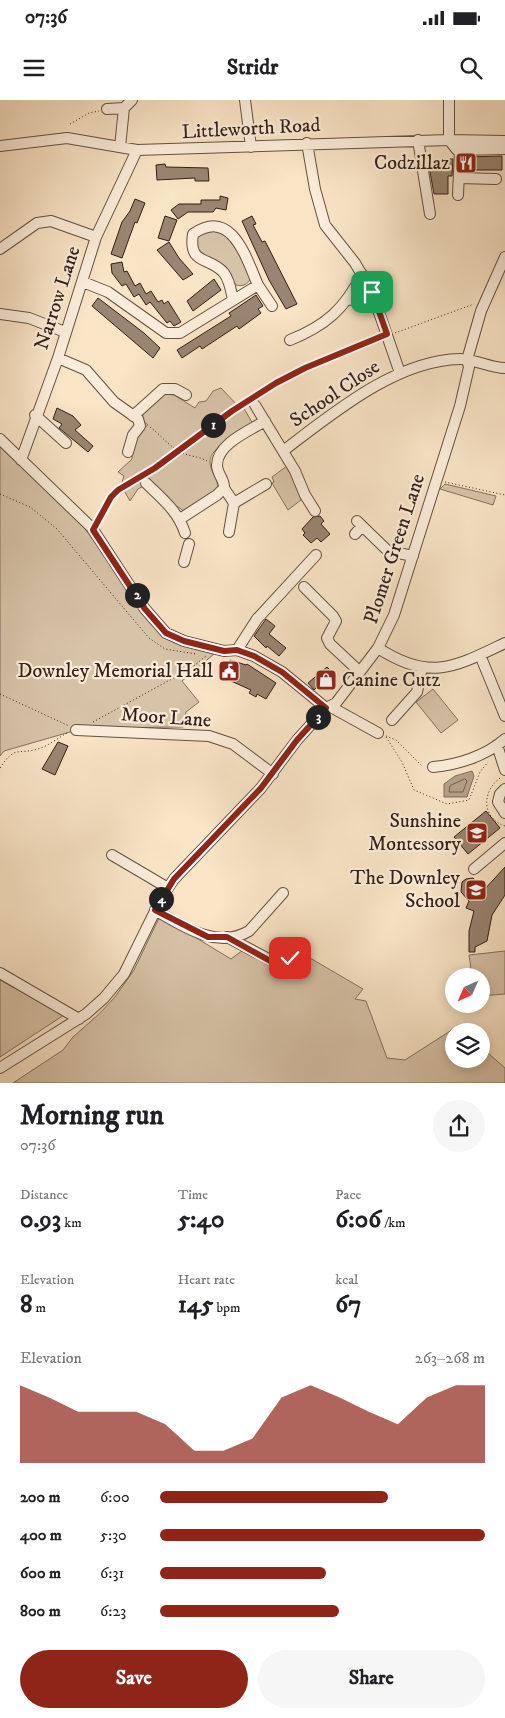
<!DOCTYPE html>
<meta charset="utf-8">
<style>
:root{--surface:#fff;--page:#f6f6f6;--text:#202124;--muted:#757577;--accent:#8f2418}
body{margin:0;font-family:"IM FELL DW Pica",serif;background:var(--page);color:var(--text);height:100vh;display:flex;flex-direction:column;font-size:19px;white-space:nowrap}
*{box-sizing:border-box;margin:0}
p{font-size:16px;color:var(--muted)}
.icon{flex:none;width:28px;height:28px;fill:none;stroke:currentColor;stroke-width:2;stroke-linecap:round;stroke-linejoin:round}
.map{position:relative;height:983px;overflow:hidden}
.drawer{display:flex;flex-direction:column;background:var(--surface);flex:1}
.drawer>*{flex:none}
.needle{width:32px;rotate:225deg}
.fabs{position:absolute;left:445px;top:868px;display:grid;gap:10px}
.fabs a{display:grid;place-items:center;width:45px;height:45px;border-radius:50%;background:var(--surface);box-shadow:0 2px 12px #0003;font-size:25px}
.pin{position:absolute;display:grid;place-items:center;width:42px;height:42px;color:#fff;margin:-21px;border-radius:10px;box-shadow:0 2px 8px #0006}
.km{position:absolute;width:25px;height:25px;margin:-12px;border-radius:50%;background:#222;color:#fff;font-size:14px;line-height:25px;text-align:center}
.round{display:grid;place-items:center;flex:none;width:52px;height:52px;border-radius:26px;background:var(--page)}
.headline{display:flex;align-items:center;justify-content:space-between;height:85px;padding:0 20px}
h1{font-size:28px;font-weight:700;line-height:38px}
.metrics{display:grid;grid-template-columns:repeat(3,1fr);gap:8px;height:85px;padding:5px 20px}
.metrics div{display:grid;align-content:center}
.metrics b{font-size:25px;font-weight:700}
.metrics small{font-size:14px;font-weight:400}
.metrics p{font-size:14px}
.chart{height:140px;padding:10px 20px}
.chart p{display:flex;justify-content:space-between}
.chart svg{width:100%;height:90px;margin-top:5px;fill:var(--accent);opacity:.7}
.cta{display:flex;gap:10px;margin-top:auto;padding:10px 20px}
.cta a{flex:1;height:58px;border-radius:30px;background:var(--accent);color:#fff;font-size:20px;font-weight:700;line-height:58px;text-align:center}
.cta a+a{background:var(--page);color:var(--text)}
ul{padding:0 20px;list-style:none;font-size:16px}
li{display:grid;grid-template-columns:80px 60px 1fr;align-items:center;height:38px}
li i{height:12px;border-radius:6px;background:var(--accent)}
.status{display:flex;justify-content:space-between;align-items:center;height:35px;padding:0 25px;background:var(--surface);direction:ltr}
.status svg{height:14px;fill:currentColor}
header{display:flex;justify-content:space-between;align-items:center;height:65px;padding:0 20px;background:var(--surface);font-size:22px;font-weight:700}
.map>svg:first-child{display:block}
</style>
<div class="status"><b>07:36</b><svg viewBox="0 0 49 12"><path d="M0 12V9h3v3zM5 12V6h3v6zM10 12V3h3v9zM15 12V0h3v12zM26 1h20v11H26zM47 4h2v5h-2z"/></svg></div>
<header><svg class="icon" aria-label="menu" viewBox="0 0 24 24"><path d="M4 6h16M4 12h16M4 18h16"/></svg>Stridr<svg class="icon" aria-label="search" viewBox="0 0 24 24"><circle cx="10" cy="10" r="6"/><path d="M15 15l6 6"/></svg></header>
<div class="map">
<svg width="505" height="983" viewBox="0 0 505 983">
<rect width="100%" height="100%" fill="#f9e4c6"/>
<filter id="stains"><feTurbulence type="fractalNoise" baseFrequency=".004" numOctaves="4"/><feColorMatrix values="0 0 0 0 .2 0 0 0 0 .09 0 0 0 0 .02 0 0 0 .5 -.17"/></filter>
<radialGradient id="worn" r=".72"><stop offset=".6" stop-color="#630" stop-opacity="0"/><stop offset="1" stop-color="#630" stop-opacity=".3"/></radialGradient>
<path fill="#d7c3a8" stroke="#84715e" d="M201,130l28,3 22,45c-3,6 -8,9 -15,7l-12,-19 -25,-13 -5,-15z
M221,288l18,19 3,-2 11,19c-11,8 -44,23 -43,38 0,9 8,17 8,26l-34,23 -39,-26 -7,4 -8,12 -9,-16 3,-9 -6,-4 14,-13v-8l6,-19 10,-7 -6,-5 1,-6 22,-20 9,1 21,13 4,-6 7,-1 7,-10z
M0,347l83,79 78,109 14,8 39,11 -32,27 17,21 -13,10 -3,15 -99,1 -80,23 -4,5z
M287,366l14,30v4l-13,10 -16,-27 2,-1 -2,-5z
M445,384l51,12 -3,9 -53,-16z
M433,589l25,31 -17,13 -25,-31z
M160,816l71,43 12,-9c19,11 36,26 59,21l8,-13 53,31 -8,10 11,2 21,57 18,2 53,-34 6,5h-10v28h27v-12l24,21v15h-492l50,-33 10,-13 26,-23 16,-17 19,-27z
M505,851v43l-24,2v-20h-9l-3,-21z
M0,880l64,35 -64,42z"/>
<path fill="#b5a18a" stroke="#816d5b" d="M472,671l2,5 -7,21h-23v-13l11,-8z"/>
<g fill="none" stroke-linecap="round" stroke-linejoin="round">
<path stroke="#746050" stroke-width="1" d="M465,679l2,2 -4,11h-14l1,-6z"/>
</g>
<path fill="#998571" stroke="#321f15" d="M502,56v14h-36l1,-13z
M447,59h6l-1,17h-4v18h-14l-6,-33z
M165,64l1,3 42,1 1,13h-14v-3l-38,2 -1,-15z
M220,96l8,2 -2,12 -10,-2 -3,4h-25l-10,7 -7,-9 8,-6h22v-4h19z
M135,99l10,4 -8,20 -2,-1 -13,36 -11,-4 11,-32 8,-11z
M165,116l12,4 -8,21 -11,-3z
M252,116l4,8 -3,1 9,17 3,-1 32,63 -11,5 -17,-29 -27,-59z
M169,142l10,16 14,16 -10,6 -26,-30z
M122,162l2,10 3,-1 8,15 5,-3 6,11 5,-3 7,11 4,-2 2,4 4,-3 13,21 -7,4 -4,-5 -3,2 -17,-21 -4,3 -7,-11 -5,3 -8,-13 -4,2 -10,-13 -1,-9z
M214,179l7,11 -28,21 -6,-10z
M256,195l7,11 -5,3 3,4 -22,16 -2,-3 -35,23 -2,-3 -18,12 -5,-8 54,-34 -2,-3z
M98,198l46,35 16,15 -7,10 -61,-52z
M57,308l16,8 8,9 -6,5 18,16 -5,6 -29,-24 3,-4 -9,-5z
M320,416l4,5 -3,3 9,10 -9,8 -4,-4 -6,5 -8,-8 2,-2 -3,-4 11,-12z
M266,519l9,7 -6,8 17,14 -7,8 -12,-10 -1,2 -12,-12z
M230,560l16,5 1,-1 29,19 -10,16 -9,-5 -1,3 -7,-4 2,-3 -31,-14 3,-11 4,2z
M327,567l9,9 -10,10 -4,-4 -8,8 -6,-7z
M58,642l10,4 -13,29 -13,-6z
M486,711l14,17 -32,26 -14,-17z
M505,767v28l-13,20 -5,26 -12,6v5h-6v-21l5,-20 -8,-3 3,-7 -8,-9 1,-10 4,-3 7,-1 11,12z"/>
<g fill="none" stroke-linecap="round" stroke-linejoin="round">
<g stroke="#645041" stroke-width="12">
<path id="minor" d="M245,0l6,47
M449,0v40l8,10 48,-1
M107,9l17,-1 8,-8
M418,40l12,74
M307,43l8,46 10,36 30,38 17,29 28,81
M0,46l67,-8 70,12 312,-10 56,1
M120,47l4,-39
M459,78l37,1
M458,95l2,-45
M0,149l37,-26 14,-2 45,16
M83,182l25,10 58,41h14l78,-48c-12,-27 -26,-78 -65,-51 -5,32 17,22 31,39 6,8 7,18 9,27
M258,185l14,21
M347,200l27,-3
M0,214l29,4 36,14
M290,240c35,-14 55,-31 72,-66
M58,258l28,12 28,32 24,17 2,7 -7,9 -5,17
M255,305l40,66 10,24 10,16
M35,315l31,28
M133,316l30,-27h12l11,6
M0,339l92,89 53,81 21,24 18,8 40,10 13,-1 17,6 28,16 44,36
M283,351c49,-37 113,-91 177,-92 15,0 30,9 45,9
M21,360l37,-102 38,-121 41,-87
M146,383c16,16 32,28 39,50
M224,388l10,15 -5,29
M234,403l32,-19
M180,419l37,-24 7,-7c1,-8 -7,-14 -7,-23 0,-21 32,-34 48,-44
M357,421l31,30 25,5
M355,434l7,-8
M184,462l5,-18
M304,487l29,29 3,5 -9,17 3,6 30,28
M378,548c52,34 77,19 127,-5
M237,550l20,-31 59,-64
M480,555l25,61
M331,607l47,26
M392,620l25,-28 5,-25
M76,630l133,6 24,8 40,30
M497,645l8,25
M433,667c24,-2 53,-11 72,-28
M505,689l-5,5 -2,8 7,11
M112,755l56,33
M474,769l31,-26
M155,810c28,16 62,40 94,21l34,-38
M227,837l49,26 13,-5 8,-13
M0,873l79,46
M0,968l86,-54 18,-16 20,-24 38,-77 12,-18 87,-91 36,-48 29,-32 10,-5 42,-55 16,-33 66,-209 9,-39 -2,-7 14,-49 24,-54"/>
</g>
<path stroke="#321f15" stroke-width="1" stroke-dasharray="1 2.5" stroke-linecap="butt" d="M70,24l19,-11 10,-2
M395,233l79,-29
M257,295l48,-27 72,-30
M150,327c11,8 18,19 31,25 8,5 18,4 26,9
M145,374l100,-71
M445,382l60,13
M0,394l30,13 27,22 92,109 16,11 31,5
M98,420l20,-30 21,-13
M0,594l69,32
M93,622l97,-53 16,-13
M386,636l10,4 27,27
M386,637l16,25 12,28 33,14 22,-4 11,-28 8,-10
M0,668c15,-23 17,-13 38,-19 10,-3 20,-11 29,-16
M500,678c-18,13 -19,40 5,48"/>
<use href="#minor" stroke="#fbedda" stroke-width="10"/>
</g>
<g fill="none" stroke-linecap="round" stroke-linejoin="round">
<g stroke="#fff" stroke-width="10">
<path id="route" d="M290,858l-10,5 -8,-1 -45,-25h-19l-53,-27 19,-31 87,-91 36,-48 29,-32 -44,-36 -28,-16 -17,-6 -13,1 -40,-10 -18,-8 -21,-24 -52,-79 18,-33 7,-7 37,-22 77,-57 44,-28 29,-15 82,-34 -15,-42"/>
</g>
<use href="#route" stroke="#8f2418" stroke-width="6"/>
</g>
<defs>
<g id="restaurant-square" transform="scale(1.125)"><rect x="-9" y="-9" width="18" height="18" rx="4" fill="#8f2418" stroke="#fbedda"/><path d="M-5-6h1v4h1v-4h1v4h1v-4h1v5L-1.5 .5V6h-2V.5L-5-1ZM5-6V6H3V1.5H1.5Q1.5-4 5-6Z" fill="#fff"/></g>
<g id="civic-square" transform="scale(1.125)"><rect x="-9" y="-9" width="18" height="18" rx="4" fill="#8f2418" stroke="#fbedda"/><path d="M-.6-6.5H3V-4.5H.6V-3L4-1V1h2V6H-6V1h2V-1L-.6-3ZM-1.2 2.5V6h2.4V2.5Z" fill="#fff"/></g>
<g id="shop-square" transform="scale(1.125)"><rect x="-9" y="-9" width="18" height="18" rx="4" fill="#8f2418" stroke="#fbedda"/><path d="M-5-2.5h2.3a2.7 3.5 0 0 1 5.4 0H5L5.5 6h-11ZM-1.5-2.5h3a1.5 2.3 0 0 0-3 0Z" fill="#fff"/></g>
<g id="school-square" transform="scale(1.125)"><rect x="-9" y="-9" width="18" height="18" rx="4" fill="#8f2418" stroke="#fbedda"/><path d="M0-5L7-2L0 1L-7-2ZM-4 1L0 2.5L4 1V4Q0 6-4 4Z" fill="#fff"/></g>
</defs>
<g fill-rule="evenodd">
<use href="#restaurant-square" x="466" y="63"/>
<use href="#civic-square" x="229" y="571"/>
<use href="#shop-square" x="326" y="580"/>
<use href="#school-square" x="477" y="733"/>
<use href="#school-square" x="476" y="790"/>
</g>
<g text-anchor="middle" dominant-baseline="central" stroke-width="4.5" stroke-linejoin="round" paint-order="stroke">
<g font-size="20" fill="#321f15" stroke="#fbedda">
<text transform="translate(251 29) rotate(-3)">Littleworth Road</text>
<text transform="translate(58 198) rotate(-72)">Narrow Lane</text>
<text transform="translate(335 294) rotate(-34)">School Close</text>
<text transform="translate(395 449) rotate(-72)">Plomer Green Lane</text>
<text transform="translate(166 618) rotate(4)">Moor Lane</text>
</g>
<g font-size="20" fill="#321f15" stroke="#fbedda" text-anchor="end">
<text x="450" y="63">Codzillaz</text>
<text x="213" y="571">Downley Memorial Hall</text>
<text x="342" y="580" text-anchor="start">Canine Cutz</text>
<text x="461" y="721">Sunshine<tspan x="461" dy="23">Montessory</tspan></text>
<text x="460" y="778">The Downley<tspan x="460" dy="23">School</tspan></text>
</g>
</g>
<rect width="100%" height="100%" filter="url(#stains)"/>
<rect width="100%" height="100%" fill="url(#worn)"/>
</svg>
<div class="fabs">
<a><svg class="needle" viewBox="-14 -14 28 28"><path d="M0-13l5 13h-10z" fill="#e53935"/><path d="M0 13l5-13h-10z" fill="#757577"/></svg></a>
<a><svg class="icon" aria-label="layers" viewBox="0 0 24 24"><path d="M12 4l9 5-9 5-9-5zM3 14l9 5 9-5"/></svg></a>
</div>
<div class="pin" style="left:372px;top:192px;background:#1e9e55"><svg class="icon" aria-label="arrive" viewBox="0 0 24 24"><path d="M6 21V4h12l-3 4 3 4H6"/></svg></div>
<div class="pin" style="left:290px;top:858px;background:#d93025"><svg class="icon" aria-label="check" viewBox="0 0 24 24"><path d="M5 12l5 5 9-10"/></svg></div>
<b class="km" style="left:213px;top:325px">1</b>
<b class="km" style="left:137px;top:495px">2</b>
<b class="km" style="left:318px;top:617px">3</b>
<b class="km" style="left:161px;top:799px">4</b>
</div>
<section class="drawer">
<div class="headline"><div><h1>Morning run</h1><p>07:36</p></div><a class="round"><svg class="icon" aria-label="share" viewBox="0 0 24 24"><path d="M12 15V3M7 8l5-5 5 5M5 13v7h14v-7"/></svg></a></div>
<div class="metrics">
<div><p>Distance</p><b>0.93<small> km</small></b></div>
<div><p>Time</p><b>5:40</b></div>
<div><p>Pace</p><b>6:06<small> /km</small></b></div>
</div>
<div class="metrics">
<div><p>Elevation</p><b>8<small> m</small></b></div>
<div><p>Heart rate</p><b>145<small> bpm</small></b></div>
<div><p>kcal</p><b>67</b></div>
</div>
<div class="chart"><p><span>Elevation</span>263–268 m</p>
<svg viewBox="0 0 160 44" preserveAspectRatio="none"><path d="M0 44V6L10 12L20 19L30 19L40 19L50 25L60 38L70 38L80 32L90 12L100 6L110 12L120 19L130 25L140 12L150 6L160 6V44z"/></svg>
</div>
<ul>
<li><b>200 m</b>6:00<i style="width:70%"></i></li>
<li><b>400 m</b>5:30<i style="width:100%"></i></li>
<li><b>600 m</b>6:31<i style="width:51%"></i></li>
<li><b>800 m</b>6:23<i style="width:55%"></i></li>
</ul>
<div class="cta"><a>Save</a><a>Share</a></div>
</section>
